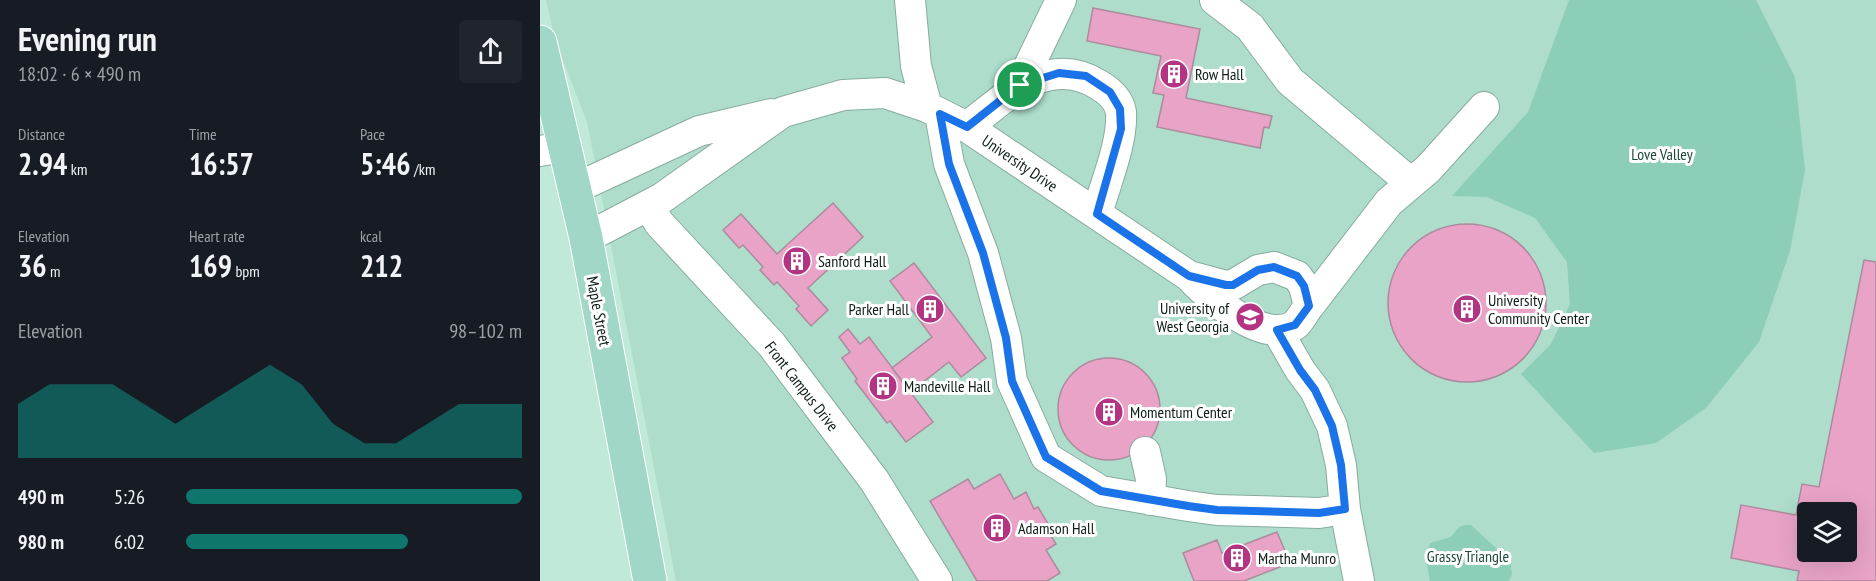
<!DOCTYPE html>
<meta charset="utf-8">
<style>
:root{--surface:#171b24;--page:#20242c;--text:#f1f3f6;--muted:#9ea1a6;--accent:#0f766e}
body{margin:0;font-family:"PT Sans Narrow",sans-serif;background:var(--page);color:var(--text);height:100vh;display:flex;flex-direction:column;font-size:22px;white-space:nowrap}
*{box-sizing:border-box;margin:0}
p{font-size:20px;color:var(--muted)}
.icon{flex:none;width:33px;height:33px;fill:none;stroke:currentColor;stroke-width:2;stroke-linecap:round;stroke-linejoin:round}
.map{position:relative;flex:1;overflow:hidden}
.sheet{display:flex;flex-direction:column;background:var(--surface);width:540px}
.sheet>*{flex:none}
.tools{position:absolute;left:1257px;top:502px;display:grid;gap:12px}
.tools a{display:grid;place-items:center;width:60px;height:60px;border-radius:6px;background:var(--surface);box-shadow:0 6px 24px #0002;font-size:30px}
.pin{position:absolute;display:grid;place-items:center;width:51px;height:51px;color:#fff;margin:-26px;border:3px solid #fff;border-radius:50%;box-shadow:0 2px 6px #0007}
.round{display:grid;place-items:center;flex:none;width:63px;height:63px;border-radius:6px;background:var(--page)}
.head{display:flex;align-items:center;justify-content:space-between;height:102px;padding:0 18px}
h1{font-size:33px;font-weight:800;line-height:45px}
.figures{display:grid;grid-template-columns:repeat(3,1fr);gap:9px;height:102px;padding:6px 18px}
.figures div{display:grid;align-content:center}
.figures b{font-size:30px;font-weight:800}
.figures small{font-size:16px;font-weight:400}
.figures p{font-size:16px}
.chart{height:168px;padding:12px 18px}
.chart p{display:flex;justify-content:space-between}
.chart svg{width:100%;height:108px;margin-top:6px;fill:var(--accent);opacity:.7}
ul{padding:0 18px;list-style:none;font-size:20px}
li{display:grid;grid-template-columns:96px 72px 1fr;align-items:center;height:45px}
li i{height:15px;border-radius:8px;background:var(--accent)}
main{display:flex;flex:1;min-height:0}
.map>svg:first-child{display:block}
</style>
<main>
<section class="sheet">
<div class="head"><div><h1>Evening run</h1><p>18:02 · 6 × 490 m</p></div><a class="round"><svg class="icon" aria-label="share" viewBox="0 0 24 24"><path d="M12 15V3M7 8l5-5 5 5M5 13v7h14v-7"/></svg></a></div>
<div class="figures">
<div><p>Distance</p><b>2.94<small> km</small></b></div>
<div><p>Time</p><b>16:57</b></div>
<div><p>Pace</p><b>5:46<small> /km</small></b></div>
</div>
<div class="figures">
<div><p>Elevation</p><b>36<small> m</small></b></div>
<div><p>Heart rate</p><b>169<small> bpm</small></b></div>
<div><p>kcal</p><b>212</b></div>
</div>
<div class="chart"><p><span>Elevation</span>98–102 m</p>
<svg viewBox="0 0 160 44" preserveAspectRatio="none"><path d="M0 44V22L10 14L20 14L30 14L40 22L50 30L60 22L70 14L80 6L90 14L100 30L110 38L120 38L130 30L140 22L150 22L160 22V44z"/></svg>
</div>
<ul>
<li><b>490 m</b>5:26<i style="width:100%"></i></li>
<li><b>980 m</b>6:02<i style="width:66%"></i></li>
</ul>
</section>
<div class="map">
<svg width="1336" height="581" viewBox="0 0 1336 581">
<rect width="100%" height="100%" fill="#c1e9da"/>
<path fill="#aeddcc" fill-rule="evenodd" d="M6,0h1330v581h-1200l-89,-459 -32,-82zM1268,513h38v39h-38z"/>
<path fill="#8dceb8" d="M1029,0h187l39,77 10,93 -15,81 -31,91 -53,66 -50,35 -62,10 -73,-79 30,-30 19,-40 -3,-42 -32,-44 -48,-21 -35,-1 76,-84z
M925,525h6l39,36 2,13 -3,7h-79l-4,-22 4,-16 21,-6 8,-10z"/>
<path fill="#e8a3c7" stroke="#ac8b9c" stroke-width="1.5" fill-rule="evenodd" d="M553,8l107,21 -14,69 86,18 -3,12 -5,-1 -4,21 -103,-21 7,-32 -11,-2 8,-37 -74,-15z
M293,203l30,34 -55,51 20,22 -17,16 -15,-17 3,-3 -22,-24 -3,3 -14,-15 3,-3 -20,-22 -4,3 -16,-18 18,-16 36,40z
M848 303a79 79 0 1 1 158 0a79 79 0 1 1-158 0Z
M1324,260l12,2v319h-79l2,-10 -68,-13 10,-53 55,10 6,-31 17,3zM1268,513h38v39h-38z
M374,263l72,95 -25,19 -12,-15 -39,30 -18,-24 40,-31 -42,-56z
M308,329l12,15 9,-7 64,85 -27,20 -16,-21 -3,2 -32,-42 2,-2 -15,-21 8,-6 -11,-15z
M518 409a51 51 0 1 1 102 0a51 51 0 1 1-102 0Z
M460,474l14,25 12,-7 8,17 4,-2 12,20 -3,2 9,15 -10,6 14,23 -13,8h-70l-47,-80 38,-22 6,10z
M737,532l13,31 -46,18h-50l-11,-28 34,-13 5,13z"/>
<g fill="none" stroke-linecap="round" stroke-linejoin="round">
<g stroke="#87ac9f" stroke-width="32">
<path id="minor" d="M370,0l6,66 11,41
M675,0l35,27 40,54 121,102
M480,85l41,-85
M400,114l9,50 34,89 23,85 6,43 34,76 55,34 87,15 29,4 102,3 26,-4 -4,-44 -9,-39 -17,-36 -15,-20 -23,-40
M427,127c39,-30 81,-74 132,-42 10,6 20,15 22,27 2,31 -16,72 -24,102
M0,151l25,-4
M34,189l125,-58 72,-17
M109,206l10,17 113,122 102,135 63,101
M46,238l76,-40 121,-86 60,-17 42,-2 42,14 40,20 222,149c19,21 76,70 106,49 5,-4 10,-14 14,-19l-5,-20 -7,-10 -23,-9 -16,3 -25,15 -7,1 -37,-10
M769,306l80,-104 39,-33 56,-62
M605,452l6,27 -1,21
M805,509l14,72"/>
</g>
<g stroke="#fff" stroke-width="35">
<path id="major" d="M0,42l46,196 64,343"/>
</g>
<use href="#minor" stroke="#fff" stroke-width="30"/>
<use href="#major" stroke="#a0d7c6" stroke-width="33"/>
</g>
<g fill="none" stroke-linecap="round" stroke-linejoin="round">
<g stroke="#fff" stroke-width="12">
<path id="route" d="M519,73l27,3 24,16 10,17 1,20 -24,85 92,62 37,9h7l25,-15 16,-3 23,9 7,10 5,20 -14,19 -18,5 23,40 15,20 17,36 9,39 4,44 -26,4 -102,-3 -29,-4 -87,-15 -55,-34 -34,-76 -6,-43 -23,-85 -34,-89 -9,-50 27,13 53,-42z"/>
</g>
<use href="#route" stroke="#1a73e8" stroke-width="8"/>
</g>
<defs>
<g id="building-disc" transform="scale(1.5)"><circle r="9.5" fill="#b23482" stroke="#fff"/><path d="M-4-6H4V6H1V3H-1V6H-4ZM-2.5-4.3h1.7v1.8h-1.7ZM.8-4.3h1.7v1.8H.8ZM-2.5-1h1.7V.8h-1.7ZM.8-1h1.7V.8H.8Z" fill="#fff"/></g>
<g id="university-disc" transform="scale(1.5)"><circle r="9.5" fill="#b23482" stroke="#fff"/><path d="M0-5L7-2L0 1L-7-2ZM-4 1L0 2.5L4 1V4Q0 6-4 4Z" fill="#fff"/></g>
</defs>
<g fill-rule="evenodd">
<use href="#building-disc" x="634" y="74"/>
<use href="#building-disc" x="257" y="261"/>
<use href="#building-disc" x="390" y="309"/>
<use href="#building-disc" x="927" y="309"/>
<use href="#university-disc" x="710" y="317"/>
<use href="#building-disc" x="343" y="386"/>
<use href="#building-disc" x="569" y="412"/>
<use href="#building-disc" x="457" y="528"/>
<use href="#building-disc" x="697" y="558"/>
</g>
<g text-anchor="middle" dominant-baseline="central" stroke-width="6" stroke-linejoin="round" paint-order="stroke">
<g font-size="16" fill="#0d1c17" stroke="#fff" text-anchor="start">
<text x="655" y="74">Row Hall</text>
<text x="278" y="261">Sanford Hall</text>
<text x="948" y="300">University<tspan x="948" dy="18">Community Center</tspan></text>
<text x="689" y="308" text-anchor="end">University of<tspan x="689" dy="18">West Georgia</tspan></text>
<text x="369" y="309" text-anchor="end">Parker Hall</text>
<text x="364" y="386">Mandeville Hall</text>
<text x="590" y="412">Momentum Center</text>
<text x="478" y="528">Adamson Hall</text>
<text x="718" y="558">Martha Munro</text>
</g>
<g font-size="16" fill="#20473b" stroke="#fff">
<text x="1122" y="154">Love Valley</text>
<text x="928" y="556">Grassy Triangle</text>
</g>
<g font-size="16" fill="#0d1c17" stroke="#fff">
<text transform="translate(480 163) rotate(34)">University Drive</text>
<text transform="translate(59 311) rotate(79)">Maple Street</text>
<text transform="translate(262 386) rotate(52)">Front Campus Drive</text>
</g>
</g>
</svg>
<div class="tools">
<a><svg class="icon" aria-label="layers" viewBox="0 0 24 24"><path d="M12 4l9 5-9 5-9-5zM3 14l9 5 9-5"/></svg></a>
</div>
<div class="pin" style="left:480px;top:85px;background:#1e9e55"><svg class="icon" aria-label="arrive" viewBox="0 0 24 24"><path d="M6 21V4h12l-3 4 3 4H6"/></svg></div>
</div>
</main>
